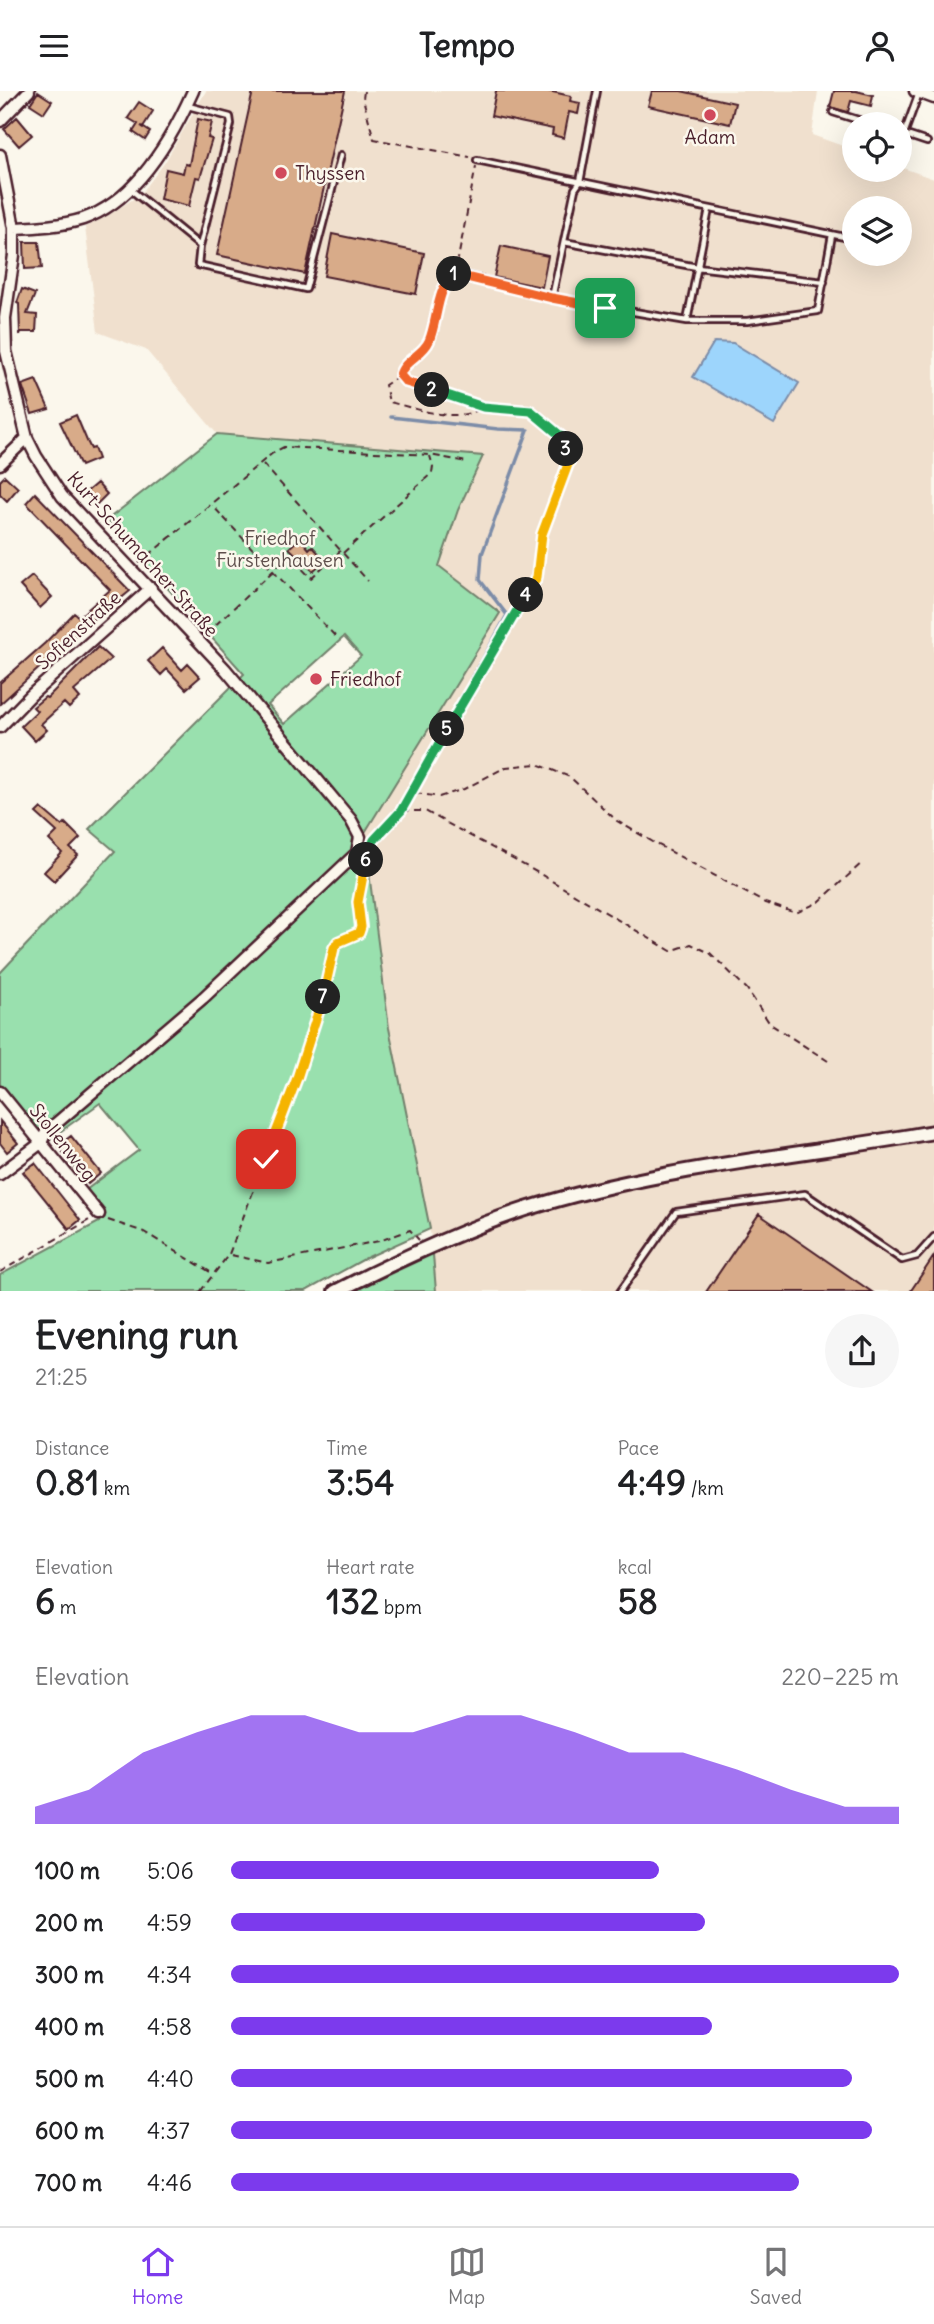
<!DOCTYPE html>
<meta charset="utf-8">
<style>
:root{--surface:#fff;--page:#f6f6f6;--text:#202124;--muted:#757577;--line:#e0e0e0;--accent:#7c3aed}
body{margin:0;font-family:Delius,sans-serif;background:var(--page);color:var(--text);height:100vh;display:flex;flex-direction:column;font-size:26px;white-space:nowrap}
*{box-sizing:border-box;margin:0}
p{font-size:23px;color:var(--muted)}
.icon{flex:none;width:38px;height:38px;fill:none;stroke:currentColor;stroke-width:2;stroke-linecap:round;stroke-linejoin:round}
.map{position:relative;height:1200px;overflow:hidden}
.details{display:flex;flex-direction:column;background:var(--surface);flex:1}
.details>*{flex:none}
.controls{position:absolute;left:842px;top:21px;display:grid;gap:14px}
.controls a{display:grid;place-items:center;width:70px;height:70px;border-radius:50%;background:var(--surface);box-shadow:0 7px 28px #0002;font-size:35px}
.pin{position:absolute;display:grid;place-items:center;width:60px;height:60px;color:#fff;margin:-30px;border-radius:14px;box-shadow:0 4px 10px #0006}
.km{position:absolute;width:35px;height:35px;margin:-18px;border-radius:50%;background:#222;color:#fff;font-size:19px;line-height:35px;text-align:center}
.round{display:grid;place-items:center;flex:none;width:74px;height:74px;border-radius:37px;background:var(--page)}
.overview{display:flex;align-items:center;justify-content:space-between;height:119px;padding:0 35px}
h1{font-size:38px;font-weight:800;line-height:52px}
.metrics{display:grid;grid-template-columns:repeat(3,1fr);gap:10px;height:119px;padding:7px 35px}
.metrics div{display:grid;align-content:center}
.metrics b{font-size:35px;font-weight:800}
.metrics small{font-size:19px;font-weight:400}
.metrics p{font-size:19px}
.chart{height:196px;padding:14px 35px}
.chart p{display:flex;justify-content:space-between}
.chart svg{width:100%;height:126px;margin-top:7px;fill:var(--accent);opacity:.7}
ul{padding:0 35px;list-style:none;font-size:23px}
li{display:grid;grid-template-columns:112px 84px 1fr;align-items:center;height:52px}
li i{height:18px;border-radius:9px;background:var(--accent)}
header{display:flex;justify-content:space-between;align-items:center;height:91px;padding:0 35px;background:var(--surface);font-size:32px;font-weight:800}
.menu{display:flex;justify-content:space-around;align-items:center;height:98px;border-top:2px solid var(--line);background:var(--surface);font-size:19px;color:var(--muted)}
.menu a{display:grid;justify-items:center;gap:4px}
.menu .active{color:var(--accent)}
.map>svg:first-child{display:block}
</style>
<header><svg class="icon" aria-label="menu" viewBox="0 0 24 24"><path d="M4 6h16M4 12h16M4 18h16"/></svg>Tempo<svg class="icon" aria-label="person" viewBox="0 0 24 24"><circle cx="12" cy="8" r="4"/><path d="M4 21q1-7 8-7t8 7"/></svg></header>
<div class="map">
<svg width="934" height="1201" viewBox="0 0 934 1201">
<rect width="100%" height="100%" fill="#fbf7ec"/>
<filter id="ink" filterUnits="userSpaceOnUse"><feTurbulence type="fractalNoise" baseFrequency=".0143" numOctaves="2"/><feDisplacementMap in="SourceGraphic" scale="14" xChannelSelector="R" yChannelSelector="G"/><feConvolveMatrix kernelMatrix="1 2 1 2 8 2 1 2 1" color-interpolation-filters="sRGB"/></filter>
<g filter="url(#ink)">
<path fill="#f0e0ce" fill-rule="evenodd" d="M206,0h612l-6,44 42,15v20h46v-3l34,12v1112h-498l-4,-49 -43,-214 -25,-194 136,-220 -61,-47 19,-57 25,-53 -266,-23 -71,-84 -48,-18 -13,-105 21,-10 35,-23 24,-32zM854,117h46v46h-46z"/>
<path fill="#99e0ae" stroke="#72806c" stroke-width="2" fill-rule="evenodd" d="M217,343l266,22 -25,54 -19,56 61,47 -136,221 25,194 41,201 -64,29 -60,33h-306v-16l99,-53 4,-11 -17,-21 53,-40 -39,-47 -54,39 -46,-57v-112l115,-122 -26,-22 155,-155 -137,-154zM344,546l17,19 -77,68 -16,-19z
M432,1151l4,49h-81z"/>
<path fill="#9dd5fc" stroke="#7c8ca8" stroke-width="2" d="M714,251l19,1 66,40 -25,41 -81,-47z"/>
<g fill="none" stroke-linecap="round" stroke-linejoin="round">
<path stroke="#7c8ca8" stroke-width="3.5" d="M391,326l107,12 30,1 -46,124 -2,26 27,35 -49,89"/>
</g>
<path fill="#d8ab89" stroke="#4a1f2b" stroke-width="2" d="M253,0h92l-40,183 -88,-19z
M496,0h52l23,5 -1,5 10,2 -2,11 -9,-2 -5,26 -12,-3 1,-6 -62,-13z
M652,0h29l54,12 -5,21 -82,-18z
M834,0h22l17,4 -2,11 -20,-5 -3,11 -18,-5z
M38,1l14,9 -8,12 -14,-9z
M139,11l14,9 -10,16 -2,-1 9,6 -5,8 -12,-8 5,-8 -10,-6z
M17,26l15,18 -13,11 -15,-17z
M198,28l14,3 -4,16 4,1 -12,39 -4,-1 -7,29 -29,-7 6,-30 17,4 2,-9 4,1z
M332,143l92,19 -8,41 -92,-18z
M24,151h15l3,26 -17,1z
M501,155l47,10 -6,31 -48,-10z
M22,198l13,5 -8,20 10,1 -1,17h-15l-1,3 -1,-31 -2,-1z
M36,289l13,29 -17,5 -10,-29z
M76,324l11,26 4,8 3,-1 4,11 -17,7 -21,-44z
M5,385l13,12 -11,13 -7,-7v-13z
M97,392l10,11 -11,11 -11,-12z
M35,402l95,98 -11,9 -2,-3 -117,107v-21l45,-40 29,-30 5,4 31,-27 -84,-87z
M300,447l9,11 3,-3 13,14 -12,11 -24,-23z
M32,485l20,21 -12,11 -20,-22z
M98,556l13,12 -37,32 6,7 -11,10 -5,-5 -23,21 6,6 -12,11 -14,-15 16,-15 -4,-4 12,-10 2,1z
M162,557l20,22 6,-6 12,13 -14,12 -19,-20 -6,6 -13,-14z
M41,717l21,18 3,-3 15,15 -10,10 8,7 -24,26 -10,-9 18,-19 -13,-13 8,-8 -21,-19z
M0,1030l18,22 -11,9 -7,-9z
M71,1045l30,37 -13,11 -30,-38z
M35,1072l45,57 -11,9 -46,-57z
M759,1123l113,78h-166z
M934,1165v36h-24z"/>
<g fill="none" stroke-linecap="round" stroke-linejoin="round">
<g stroke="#4a1f2b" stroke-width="10">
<path id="lane" d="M188,15l42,11 1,7 -31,122
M833,21l38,12
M900,42l27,9
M904,43l15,-41
M477,69l377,79
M130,98l70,57 -2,19 108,24 35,-134
M564,151l133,25 127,15
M455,182l97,25 135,23h60l71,-10 14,-76
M552,207l23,-109 5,-7 17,-91
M687,230l22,-112
M620,1201l56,-80 129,-18 97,66 15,-4 17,-19"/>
</g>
<g stroke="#4a1f2b" stroke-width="15">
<path id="street" d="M915,0l19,7
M0,30l29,-30
M0,64l14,73v27l-9,63 1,33 21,87 9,18 26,40 164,174 125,150 9,17 -3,16 -154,145 -157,134 -5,11 -41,31
M14,137c23,-1 47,-2 69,-9 53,-18 89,-81 110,-128
M0,373l27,-26
M0,636l31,-32 120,-107
M0,1001l99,122"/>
</g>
<g stroke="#4a1f2b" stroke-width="18">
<path id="secondary" d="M335,1201c61,-31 126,-62 191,-83 132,-42 272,-53 408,-77"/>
</g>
<path stroke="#4a1f2b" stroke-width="2" stroke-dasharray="7 5" stroke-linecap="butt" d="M364,0l-1,8 11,40 96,18
M457,173l19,-98
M399,285l-14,9 4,17c27,6 68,23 94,5
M263,373l105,117
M343,462l89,-80 1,-7 -3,-10
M139,472l135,-111 10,-5 146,8 37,7
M207,542l66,-62 -61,-66
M335,545l-62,-65 16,-16 22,23 29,-27
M411,701l126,-215 5,-43 28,-75 -8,-22 -31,-26 -48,-4 -77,-25 -6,-7 2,-6 26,-25 18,-63 4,-4
M402,720h23l115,63 131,77 20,-7 19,9 37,36 23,35 58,37
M108,1129l36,12 68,41
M231,1164l37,8 111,-22 31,-11 9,10
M0,1181l89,-52
M200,1201l29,-38 68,-176 29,-91 4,-30 4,-9 4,-6 21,-9 2,-6 -3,-25 6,-37 10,-25 27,-29 9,-19 29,5 25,-8 42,-22 31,-3 33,13 47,44 36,21 112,61 31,10 23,-11 43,-39"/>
<use href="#lane" stroke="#fbf7ec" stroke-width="4.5"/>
<use href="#street" stroke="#fbf7ec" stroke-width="10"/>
<use href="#secondary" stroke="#fbf7ec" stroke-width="12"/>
</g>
</g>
<g fill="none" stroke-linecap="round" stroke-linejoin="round" filter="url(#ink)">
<g stroke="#fff" stroke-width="14">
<path id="split-1" d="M454,183l98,24 53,10"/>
</g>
<g stroke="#fff" stroke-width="14">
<path id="split-2" d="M432,299l-26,-8 -6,-7c4,-15 23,-20 29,-34 9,-21 7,-52 25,-67"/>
</g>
<g stroke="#fff" stroke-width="14">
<path id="split-3" d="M432,299l51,17 48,4 31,26 4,12"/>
</g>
<g stroke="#fff" stroke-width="14">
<path id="split-4" d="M526,504l11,-18 5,-43 28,-75 -4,-10"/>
</g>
<g stroke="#fff" stroke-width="14">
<path id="split-5" d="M447,638l79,-134"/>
</g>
<g stroke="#fff" stroke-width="14">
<path id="split-6" d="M366,769l8,-20 27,-29 46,-82"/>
</g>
<g stroke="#fff" stroke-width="14">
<path id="split-7" d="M323,906l11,-49 4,-6 21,-9 2,-6 -3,-25 8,-42"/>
</g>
<g stroke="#fff" stroke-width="14">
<path id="split-8" d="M266,1068l31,-81 26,-81"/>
</g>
<use href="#split-1" stroke="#f0652b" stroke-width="9"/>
<use href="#split-2" stroke="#f0652b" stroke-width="9"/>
<use href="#split-3" stroke="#22a559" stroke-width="9"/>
<use href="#split-4" stroke="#f5b400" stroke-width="9"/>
<use href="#split-5" stroke="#22a559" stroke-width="9"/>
<use href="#split-6" stroke="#22a559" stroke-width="9"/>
<use href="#split-7" stroke="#f5b400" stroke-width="9"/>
<use href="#split-8" stroke="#f5b400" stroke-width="9"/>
</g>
<g fill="#d1495b" stroke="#fbf7ec" stroke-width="2.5">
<circle cx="710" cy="24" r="7"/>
<circle cx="281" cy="82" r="7"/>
<circle cx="316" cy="588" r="7"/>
</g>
<g text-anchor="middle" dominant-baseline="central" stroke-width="5" stroke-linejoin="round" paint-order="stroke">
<g font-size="19" fill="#4a1f2b" stroke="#fbf7ec" text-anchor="start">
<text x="710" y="46" text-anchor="middle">Adam</text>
<text x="295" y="82">Thyssen</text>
<text x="330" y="588">Friedhof</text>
</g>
<g font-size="19" fill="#5e4f4c" stroke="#fbf7ec">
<text x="280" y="447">Friedhof<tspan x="280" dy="22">Fürstenhausen</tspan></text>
</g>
<g font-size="19" fill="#4a1f2b" stroke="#fbf7ec">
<text transform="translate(143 463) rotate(48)">Kurt-Schumacher-Straße</text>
<text transform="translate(78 539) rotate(-42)">Sofienstraße</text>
<text transform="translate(63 1051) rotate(51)">Stollenweg</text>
</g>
</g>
</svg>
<div class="controls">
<a><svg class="icon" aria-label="locate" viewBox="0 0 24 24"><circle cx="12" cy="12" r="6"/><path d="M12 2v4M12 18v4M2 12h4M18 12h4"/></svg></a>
<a><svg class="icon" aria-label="layers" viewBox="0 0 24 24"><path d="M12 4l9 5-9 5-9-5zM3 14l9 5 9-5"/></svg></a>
</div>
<div class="pin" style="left:605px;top:217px;background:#1e9e55"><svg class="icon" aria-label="arrive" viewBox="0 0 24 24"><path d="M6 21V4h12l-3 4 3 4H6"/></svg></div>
<div class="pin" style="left:266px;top:1068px;background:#d93025"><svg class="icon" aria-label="check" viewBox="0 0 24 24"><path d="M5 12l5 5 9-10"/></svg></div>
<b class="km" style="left:454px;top:183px">1</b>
<b class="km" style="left:432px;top:299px">2</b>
<b class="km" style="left:566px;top:358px">3</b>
<b class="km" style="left:526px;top:504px">4</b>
<b class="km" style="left:447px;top:638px">5</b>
<b class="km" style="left:366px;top:769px">6</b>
<b class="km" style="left:323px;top:906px">7</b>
</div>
<section class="details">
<div class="overview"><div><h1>Evening run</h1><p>21:25</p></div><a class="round"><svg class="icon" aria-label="share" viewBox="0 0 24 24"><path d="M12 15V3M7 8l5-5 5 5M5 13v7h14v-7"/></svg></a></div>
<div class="metrics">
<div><p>Distance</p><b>0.81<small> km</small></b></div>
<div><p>Time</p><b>3:54</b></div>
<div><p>Pace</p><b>4:49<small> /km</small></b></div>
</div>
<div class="metrics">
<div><p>Elevation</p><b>6<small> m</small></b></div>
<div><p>Heart rate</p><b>132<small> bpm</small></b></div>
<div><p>kcal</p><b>58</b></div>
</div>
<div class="chart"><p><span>Elevation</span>220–225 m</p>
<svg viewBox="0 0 160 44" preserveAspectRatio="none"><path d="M0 44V38L10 32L20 19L30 12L40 6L50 6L60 12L70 12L80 6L90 6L100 12L110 19L120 19L130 25L140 32L150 38L160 38V44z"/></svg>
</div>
<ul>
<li><b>100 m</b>5:06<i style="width:64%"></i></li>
<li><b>200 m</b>4:59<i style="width:71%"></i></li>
<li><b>300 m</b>4:34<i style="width:100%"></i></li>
<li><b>400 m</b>4:58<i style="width:72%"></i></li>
<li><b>500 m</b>4:40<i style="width:93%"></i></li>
<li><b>600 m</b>4:37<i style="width:96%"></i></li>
<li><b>700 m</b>4:46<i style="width:85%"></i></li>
</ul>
</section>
<nav class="menu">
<a class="active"><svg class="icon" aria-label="home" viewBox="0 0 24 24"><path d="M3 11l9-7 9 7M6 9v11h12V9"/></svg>Home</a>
<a><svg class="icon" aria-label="map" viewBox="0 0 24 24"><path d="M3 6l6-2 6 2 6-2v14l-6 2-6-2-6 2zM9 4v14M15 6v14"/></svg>Map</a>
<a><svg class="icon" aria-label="saved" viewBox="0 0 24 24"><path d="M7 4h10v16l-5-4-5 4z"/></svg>Saved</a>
</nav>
